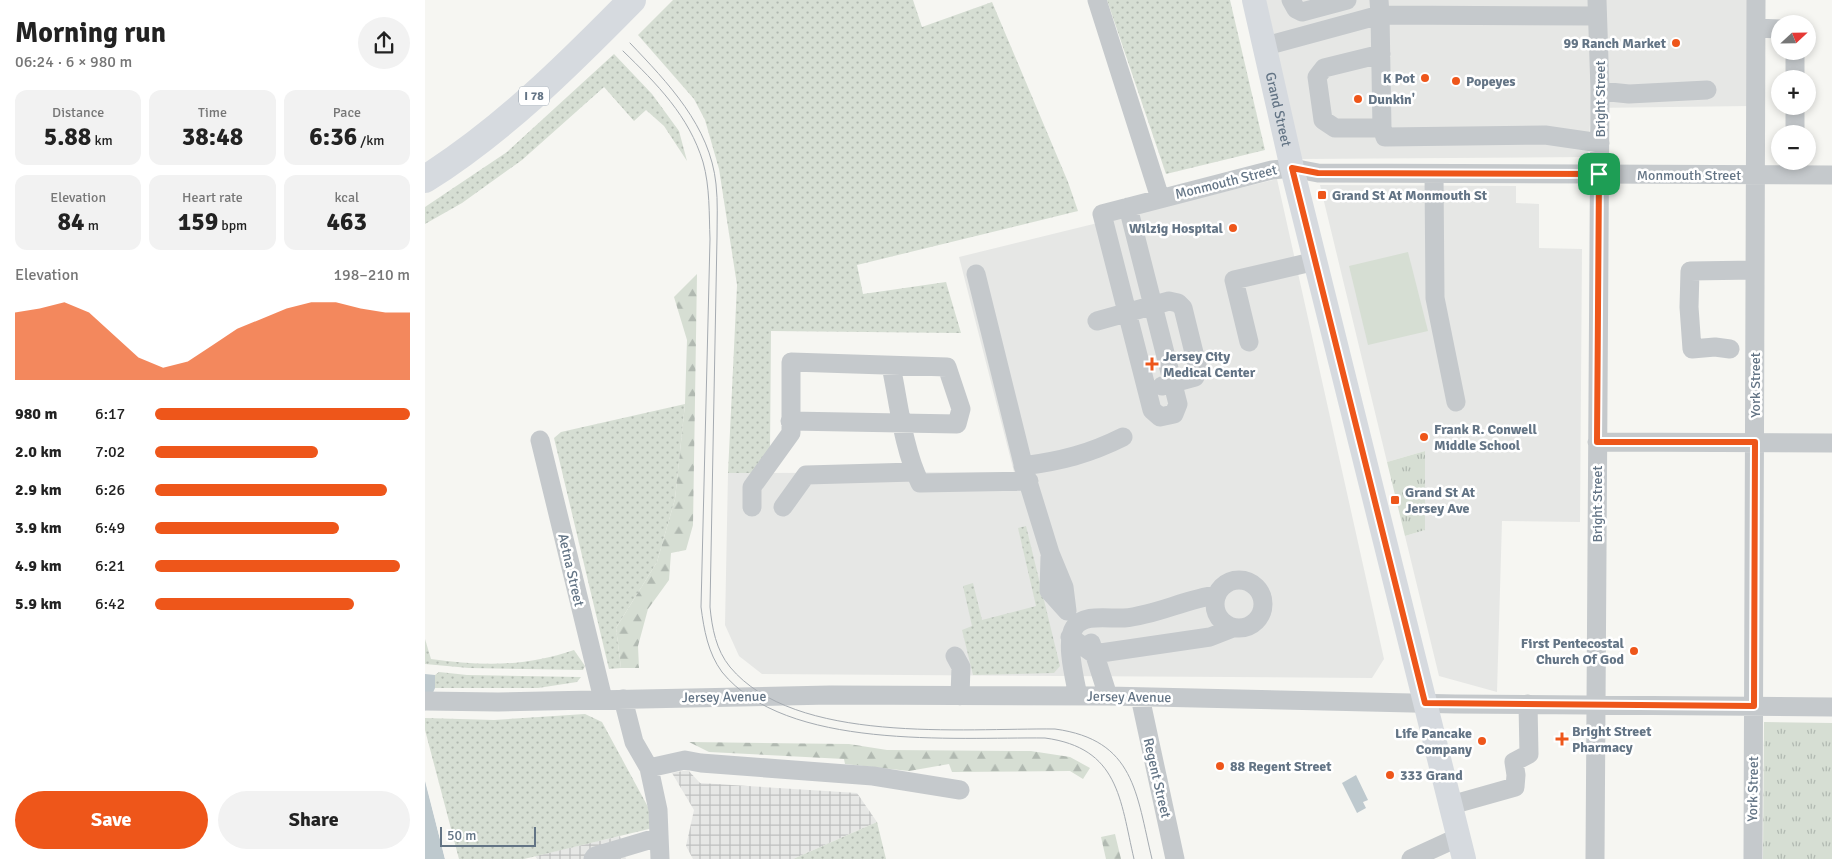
<!DOCTYPE html>
<meta charset="utf-8">
<style>
:root{--surface:#fff;--page:#f2f2f2;--text:#222;--muted:#767676;--accent:#ee561a}
body{margin:0;font-family:Signika,sans-serif;background:var(--page);color:var(--text);height:100vh;display:flex;flex-direction:column;font-size:19px;white-space:nowrap}
*{box-sizing:border-box;margin:0}
p{font-size:16px;color:var(--muted)}
.icon{flex:none;width:28px;height:28px;fill:none;stroke:currentColor;stroke-width:2;stroke-linecap:round;stroke-linejoin:round}
.map{position:relative;flex:1;overflow:hidden}
.sheet{display:flex;flex-direction:column;background:var(--surface);width:425px}
.sheet>*{flex:none}
.needle{width:32px;rotate:68deg}
.buttons{position:absolute;left:1346px;top:15px;display:grid;gap:10px}
.buttons a{display:grid;place-items:center;width:45px;height:45px;border-radius:50%;background:var(--surface);box-shadow:0 2px 8px #0003;font-size:25px}
.scale{position:absolute;left:15px;bottom:12px;width:96px;box-sizing:border-box;padding-left:5px;border:2px solid #637485;border-top:0;font-size:14px;line-height:18px;white-space:nowrap;color:#637485;-webkit-text-stroke:4px #fff;paint-order:stroke}
.pin{position:absolute;display:grid;place-items:center;width:42px;height:42px;color:#fff;margin:-21px;border-radius:10px;box-shadow:0 2px 8px #0006}
.round{display:grid;place-items:center;flex:none;width:52px;height:52px;border-radius:26px;background:var(--page)}
.head{display:flex;align-items:center;justify-content:space-between;height:85px;padding:0 15px}
h1{font-size:28px;font-weight:800;line-height:38px}
.figures{display:grid;grid-template-columns:repeat(3,1fr);gap:8px;height:85px;padding:5px 15px}
.figures div{display:grid;align-content:center;border-radius:12px;background:var(--page);text-align:center}
.figures b{font-size:25px;font-weight:800}
.figures small{font-size:14px;font-weight:400}
.figures p{font-size:14px}
.chart{height:140px;padding:10px 15px}
.chart p{display:flex;justify-content:space-between}
.chart svg{width:100%;height:90px;margin-top:5px;fill:var(--accent);opacity:.7}
.cta{display:flex;gap:10px;margin-top:auto;padding:10px 15px}
.cta a{flex:1;height:58px;border-radius:30px;background:var(--accent);color:#fff;font-size:20px;font-weight:800;line-height:58px;text-align:center}
.cta a+a{background:var(--page);color:var(--text)}
ul{padding:0 15px;list-style:none;font-size:16px}
li{display:grid;grid-template-columns:80px 60px 1fr;align-items:center;height:38px}
li i{height:12px;border-radius:6px;background:var(--accent)}
main{display:flex;flex:1;min-height:0}
.map>svg:first-child{display:block}
</style>
<main>
<section class="sheet">
<div class="head"><div><h1>Morning run</h1><p>06:24 · 6 × 980 m</p></div><a class="round"><svg class="icon" aria-label="share" viewBox="0 0 24 24"><path d="M12 15V3M7 8l5-5 5 5M5 13v7h14v-7"/></svg></a></div>
<div class="figures">
<div><p>Distance</p><b>5.88<small> km</small></b></div>
<div><p>Time</p><b>38:48</b></div>
<div><p>Pace</p><b>6:36<small> /km</small></b></div>
</div>
<div class="figures">
<div><p>Elevation</p><b>84<small> m</small></b></div>
<div><p>Heart rate</p><b>159<small> bpm</small></b></div>
<div><p>kcal</p><b>463</b></div>
</div>
<div class="chart"><p><span>Elevation</span>198–210 m</p>
<svg viewBox="0 0 160 44" preserveAspectRatio="none"><path d="M0 44V11L10 9L20 6L30 11L40 22L50 33L60 38L70 35L80 27L90 19L100 14L110 9L120 6L130 6L140 9L150 11L160 11V44z"/></svg>
</div>
<ul>
<li><b>980 m</b>6:17<i style="width:100%"></i></li>
<li><b>2.0 km</b>7:02<i style="width:64%"></i></li>
<li><b>2.9 km</b>6:26<i style="width:91%"></i></li>
<li><b>3.9 km</b>6:49<i style="width:72%"></i></li>
<li><b>4.9 km</b>6:21<i style="width:96%"></i></li>
<li><b>5.9 km</b>6:42<i style="width:78%"></i></li>
</ul>
<div class="cta"><a>Save</a><a>Share</a></div>
</section>
<div class="map">
<svg width="1407" height="859" viewBox="0 0 1407 859">
<defs>
<pattern id="industrial-grid" width="8" height="8" patternUnits="userSpaceOnUse" patternTransform="scale(1.25)"><rect width="8" height="8" fill="#e6e7e5"/><path d="M0 4h8M4 0v8" fill="none" stroke="#bec0bf"/></pattern>
<pattern id="grass-dots" width="8" height="8" patternUnits="userSpaceOnUse" patternTransform="scale(1.25)"><rect width="8" height="8" fill="#d6ded3"/><path d="M2 2h.1M6 6h.1" fill="none" stroke="#b1b9b1" stroke-width="1.8" stroke-linecap="round"/></pattern>
<pattern id="forest-firs" width="22" height="20" patternUnits="userSpaceOnUse" patternTransform="scale(1.25)"><rect width="22" height="20" fill="#d6ded3"/><path d="M5 1l3.5 6h-7zM16 11l3.5 6h-7z" fill="#b1b9b1"/></pattern>
<pattern id="park-tufts" width="24" height="20" patternUnits="userSpaceOnUse" patternTransform="scale(1.25)"><rect width="24" height="20" fill="#d6ded3"/><path d="M3 7l-1-3M5 7V3M7 7l1-3M15 17l-1-3M17 17v-4M19 17l1-3" fill="none" stroke="#b1b9b1"/></pattern>
</defs>
<rect width="100%" height="100%" fill="#f6f6f2"/>
<path fill="#e6e7e5" d="M837,0h487l1,106 -159,2 -3,49 -288,2z
M852,179l107,480 -12,19 -610,-4 -23,-18 -14,-31 3,-152 286,-1 -55,-215z
M895,185l196,1v17l23,1v44l43,1 -2,273 -78,-1 -5,171 -58,-16 -34,-140 20,-6v-79l-38,11z"/>
<path fill="url(#industrial-grid)" d="M263,770l12,13 157,10 20,29 -84,37h-100l-7,-13 8,-36 -22,-37z
M195,836l6,23h-89l-2,-3z"/>
<path fill="url(#grass-dots)" d="M248,0h240l9,27 70,-25 76,180 10,29 -221,54 6,29 83,-12 15,51 -190,-2 -1,119 -13,23h-29l9,-188 -18,-116 -14,-49 -11,-21 -56,-64z
M682,0h123l35,150 -99,24z
M189,54l38,40 27,37 8,30 -23,-35 -18,-16 -12,11 -30,-34 -82,73 -60,43 -37,21v-17l82,-55z
M260,404l-10,95 -18,63 -41,66 5,40 -12,1 -55,-231 7,-6z
M601,526l34,140 -6,7 -81,2 -11,-45 10,-4 -9,-40 10,-3 9,37 54,-14 -18,-78z
M0,639l6,20c51,7 94,8 143,-9l11,16 -2,4 -114,-2 -44,-4z
M14,672l28,3 114,2 -4,5 -39,6h-103v-13z
M160,714l17,8 52,96 -1,10 -129,31h-65l-34,-129v-12l69,2z
M452,822l9,37h-93z"/>
<path fill="url(#forest-firs)" d="M272,274l-4,251 -7,25 -15,3 -2,27 -21,29 -10,37 1,22h-18l-5,-40 41,-66 18,-63 10,-95 2,-64 -13,-43z
M264,742l160,2 38,6 144,1 39,6 20,11 -7,11 -13,-8 -118,1 -3,-8 -40,7 -64,-7 -1,-5 -135,-7z
M690,834l6,25h-15l-5,-22z"/>
<path fill="url(#park-tufts)" d="M1000,451v79l-20,6 -18,-74z
M1339,722l68,1v136h-69z"/>
<path fill="#d6ded3" d="M983,252l20,79 -60,14 -19,-79z"/>
<path fill="#bec9ce" d="M0,674l10,1v13l-10,23z
M931,775l12,25 -5,2 3,6 -9,5 -15,-30z
M0,781l20,78h-20z"/>
<path fill="#f6f6f2" d="M0,779l2,2 20,78h-2z"/>
<g fill="none" stroke-linecap="round" stroke-linejoin="round">
<path stroke="#c5c9cc" stroke-width="19" d="M672,0l63,198
M866,0l5,9 6,3 45,-12
M954,0l1,15 217,1
M1331,28l24,1
M841,46l114,-31 2,113 3,9 160,-2 55,8
M1370,51v28
M956,54l-57,14 -7,9 6,43 12,8h47
M1175,91l29,3 78,-4
M1370,106v28
M1009,174l1,124 21,104
M703,207l50,197 -4,10 -14,3 -8,-7 -50,-196 170,-44 20,-2 26,5 514,2
M551,274l49,198 25,81 14,34 3,24
M672,321l72,-20 9,2 5,5 15,61 -3,8 -33,9
M824,342l-15,-62 82,-19
M1305,349l-15,-2 -23,2 -3,-42 1,-36 65,-1
M466,366c8,38 12,82 29,117l109,-2
M115,440l63,259
M1172,442l235,1
M598,466c38,-5 66,-12 100,-29
M327,507v-20l39,-54v-71l156,5 14,42 -4,15 -167,-3
M358,507l23,-32 109,-3
M625,557l-1,34 18,20
M790 604a24 24 0 1 1 48 0a24 24 0 1 1-48 0Z
M645,637l24,17 116,-17 23,-9
M666,643l17,53
M530,656l6,11 -1,29
M653,696c-3,-16 -13,-54 -4,-68 9,-15 35,-9 50,-10 33,-3 61,-19 93,-23
M715,697l35,162
M198,699l11,43 15,26 9,42 2,49
M0,701l73,1 332,-7 278,1 347,8 377,3
M224,768l36,-8 16,3 172,13 87,14
M1026,805l64,-18 1,-12 -2,-13 15,-8 -1,-50
M168,859l2,-3 64,-19
M986,859l48,-22
M1170,859l5,-768 -3,-91
M1328,859l3,-859"/>
<path stroke="#d6dadf" stroke-width="24" id="s1" d="M829,0l38,168 172,691"/>
<path stroke="#d6dadf" stroke-width="28" d="M0,179c78,-49 143,-114 207,-179"/>
<path stroke="#a5abb1" stroke-width="1" d="M205,43c38,40 80,83 86,141 2,18 1,36 1,53l-7,370c2,21 6,43 20,60 65,78 233,61 325,62 80,11 81,64 97,130
M198,51c34,33 66,65 80,111 7,25 6,52 7,77l-9,368c3,23 7,46 21,65 64,79 232,65 323,66 74,10 75,61 89,121"/>
</g>
<g fill="none" stroke-linecap="round" stroke-linejoin="round">
<g stroke="#fff" stroke-width="10">
<path id="route" d="M867,168l26,5 281,1 -2,268h158l-1,264 -329,-3z"/>
</g>
<use href="#route" stroke="#ee561a" stroke-width="6"/>
</g>
<g fill="#ee561a" stroke="#fff" stroke-width="2">
<circle cx="1251" cy="43" r="5"/>
<circle cx="1000" cy="78" r="5"/>
<circle cx="1031" cy="81" r="5"/>
<circle cx="933" cy="99" r="5"/>
<rect x="892" y="190" width="10" height="10" rx="2.5"/>
<circle cx="808" cy="228" r="5"/>
<path d="M724.5 356.5h5v5h5v5h-5v5h-5v-5h-5v-5h5z"/>
<circle cx="999" cy="437" r="5"/>
<rect x="965" y="495" width="10" height="10" rx="2.5"/>
<circle cx="1209" cy="651" r="5"/>
<path d="M1134.5 731.5h5v5h5v5h-5v5h-5v-5h-5v-5h5z"/>
<circle cx="1057" cy="741" r="5"/>
<circle cx="795" cy="766" r="5"/>
<circle cx="965" cy="775" r="5"/>
</g>
<g text-anchor="middle" dominant-baseline="central" stroke-width="5" stroke-linejoin="round" paint-order="stroke">
<rect fill="#fff" stroke="#929eaa" stroke-width="1" x="94" y="86.5" width="30" height="19" rx="4"/>
<g font-size="12" font-weight="bold" fill="#637485">
<text x="109" y="96">I 78</text>
</g>
<g font-size="14" font-weight="bold" fill="#637485" stroke="#fff" text-anchor="start">
<text x="1241" y="43" text-anchor="end">99 Ranch Market</text>
<text x="990" y="78" text-anchor="end">K Pot</text>
<text x="1041" y="81">Popeyes</text>
<text x="943" y="99">Dunkin'</text>
<text x="907" y="195">Grand St At Monmouth St</text>
<text x="798" y="228" text-anchor="end">Wilzig Hospital</text>
<text x="738" y="356">Jersey City<tspan x="738" dy="16">Medical Center</tspan></text>
<text x="1009" y="429">Frank R. Conwell<tspan x="1009" dy="16">Middle School</tspan></text>
<text x="980" y="492">Grand St At<tspan x="980" dy="16">Jersey Ave</tspan></text>
<text x="1199" y="643" text-anchor="end">First Pentecostal<tspan x="1199" dy="16">Church Of God</tspan></text>
<text x="1147" y="731">Bright Street<tspan x="1147" dy="16">Pharmacy</tspan></text>
<text x="1047" y="733" text-anchor="end">Life Pancake<tspan x="1047" dy="16">Company</tspan></text>
<text x="805" y="766">88 Regent Street</text>
<text x="975" y="775">333 Grand</text>
</g>
<g font-size="14" fill="#637485" stroke="#fff">
<text transform="translate(1175 99) rotate(-90)">Bright Street</text>
<text stroke="none"><textPath href="#s1" startOffset="112">Grand Street</textPath></text>
<text x="1264" y="175">Monmouth Street</text>
<text transform="translate(801 182) rotate(-14)">Monmouth Street</text>
<text transform="translate(1330 385) rotate(-90)">York Street</text>
<text transform="translate(1172 504) rotate(-90)">Bright Street</text>
<text transform="translate(146 570) rotate(77)">Aetna Street</text>
<text transform="translate(299 697) rotate(-1)">Jersey Avenue</text>
<text transform="translate(704 697) rotate(1)">Jersey Avenue</text>
<text transform="translate(732 778) rotate(77)">Regent Street</text>
<text transform="translate(1328 789) rotate(-89)">York Street</text>
</g>
</g>
</svg>
<div class="buttons">
<a><svg class="needle" viewBox="-14 -14 28 28"><path d="M0-13l5 13h-10z" fill="#e53935"/><path d="M0 13l5-13h-10z" fill="#767676"/></svg></a>
<a>+</a>
<a>−</a>
</div>
<div class="scale">50 m</div>
<div class="pin" style="left:1174px;top:174px;background:#1e9e55"><svg class="icon" aria-label="arrive" viewBox="0 0 24 24"><path d="M6 21V4h12l-3 4 3 4H6"/></svg></div>
</div>
</main>
